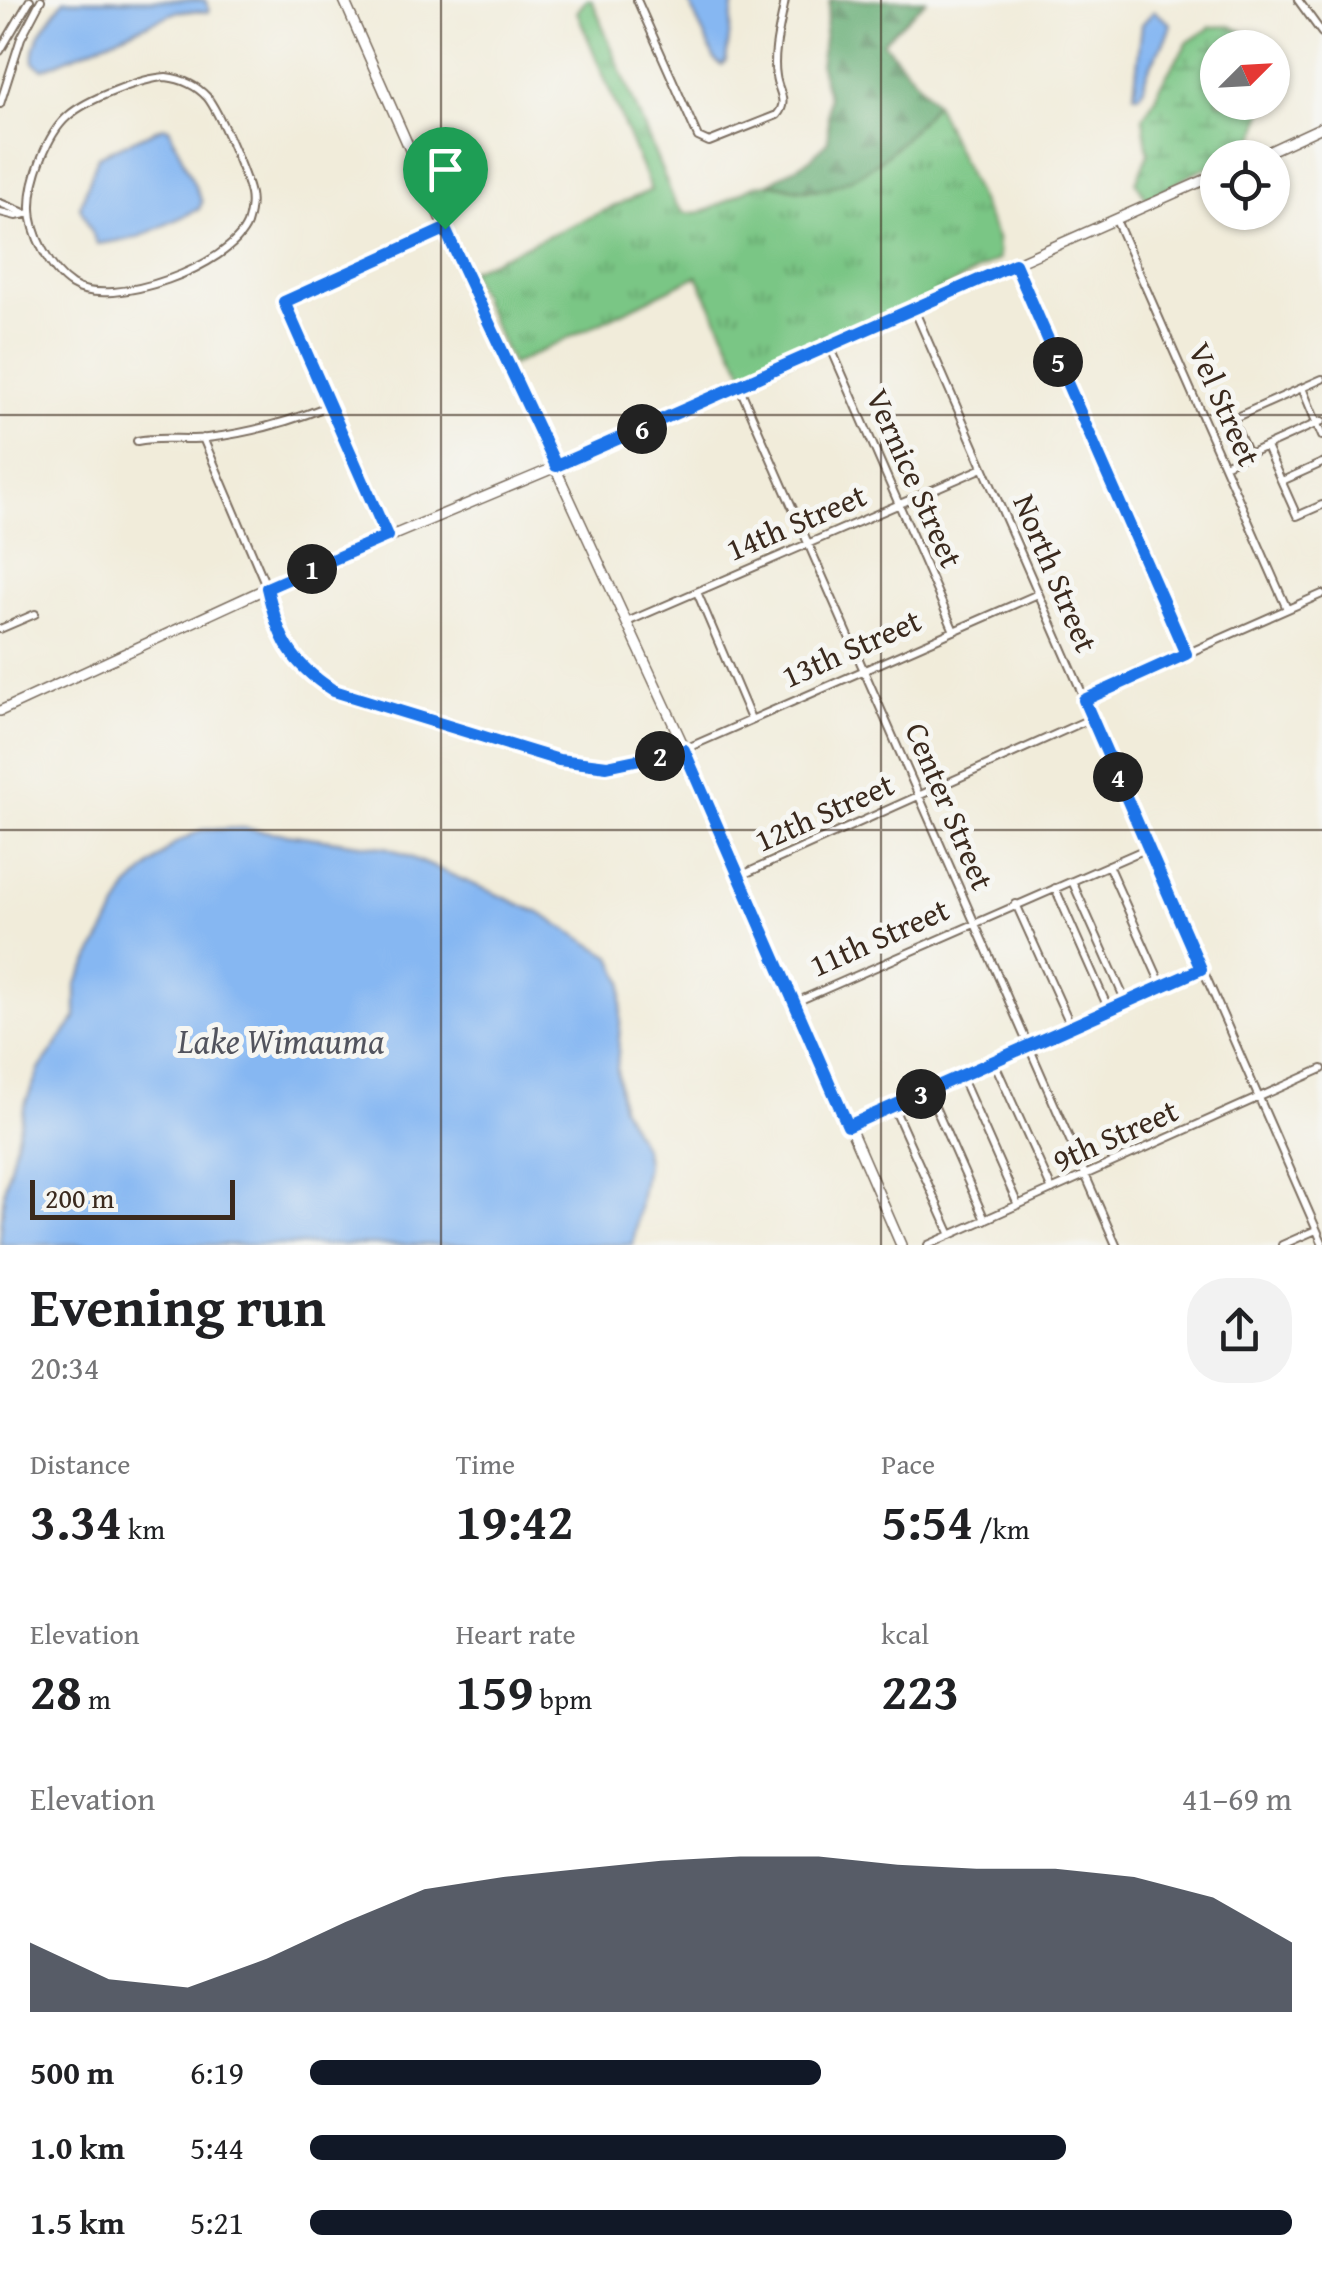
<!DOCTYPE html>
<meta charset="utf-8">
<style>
:root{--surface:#fff;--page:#f2f2f2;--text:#202124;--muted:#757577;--accent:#111827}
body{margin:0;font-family:"Gentium Book Plus",serif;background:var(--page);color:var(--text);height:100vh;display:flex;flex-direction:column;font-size:38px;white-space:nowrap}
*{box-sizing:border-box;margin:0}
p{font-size:32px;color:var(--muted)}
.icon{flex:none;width:55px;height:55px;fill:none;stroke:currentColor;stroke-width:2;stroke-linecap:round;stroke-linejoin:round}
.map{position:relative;height:1245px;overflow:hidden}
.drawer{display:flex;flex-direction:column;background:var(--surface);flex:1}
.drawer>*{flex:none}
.needle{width:65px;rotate:66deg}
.fabs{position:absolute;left:1200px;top:30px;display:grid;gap:20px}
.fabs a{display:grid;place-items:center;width:90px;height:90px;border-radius:50%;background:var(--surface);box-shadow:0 2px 8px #0004;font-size:50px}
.scale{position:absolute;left:30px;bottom:25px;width:205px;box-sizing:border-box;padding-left:10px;border:5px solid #3b2a1e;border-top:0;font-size:28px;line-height:35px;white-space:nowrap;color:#3b2a1e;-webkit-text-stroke:8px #f6f6f2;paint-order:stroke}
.pin{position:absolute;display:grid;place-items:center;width:85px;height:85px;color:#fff;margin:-102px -42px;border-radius:50% 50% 50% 0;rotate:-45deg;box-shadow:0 0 10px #0007}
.pin .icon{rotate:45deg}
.km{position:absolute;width:50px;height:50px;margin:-25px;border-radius:50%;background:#222;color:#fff;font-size:28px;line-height:50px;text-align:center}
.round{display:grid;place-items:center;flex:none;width:105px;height:105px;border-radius:40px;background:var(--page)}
.summary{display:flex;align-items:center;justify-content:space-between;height:170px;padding:0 30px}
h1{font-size:55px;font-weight:600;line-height:75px}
.figures{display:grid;grid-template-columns:repeat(3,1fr);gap:15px;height:170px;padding:10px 30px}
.figures div{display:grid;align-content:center}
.figures b{font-size:50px;font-weight:600}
.figures small{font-size:28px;font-weight:400}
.figures p{font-size:28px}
.chart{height:280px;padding:20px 30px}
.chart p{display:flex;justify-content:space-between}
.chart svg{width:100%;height:180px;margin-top:10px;fill:var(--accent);opacity:.7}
ul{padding:0 30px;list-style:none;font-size:32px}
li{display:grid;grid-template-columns:160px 120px 1fr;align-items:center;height:75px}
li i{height:25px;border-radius:12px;background:var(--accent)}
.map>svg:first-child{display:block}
</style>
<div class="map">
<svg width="1322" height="1245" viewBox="0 0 1322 1245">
<defs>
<pattern id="grass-tufts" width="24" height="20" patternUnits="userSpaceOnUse" patternTransform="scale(2.5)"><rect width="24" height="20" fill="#7ac685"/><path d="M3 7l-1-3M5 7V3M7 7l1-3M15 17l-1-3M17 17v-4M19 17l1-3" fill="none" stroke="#65a16c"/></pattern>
<pattern id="forest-firs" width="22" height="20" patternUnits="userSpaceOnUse" patternTransform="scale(2.5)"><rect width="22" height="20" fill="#63ab72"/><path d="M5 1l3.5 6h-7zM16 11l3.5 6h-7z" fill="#538b5d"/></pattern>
<pattern id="wetland-marsh" width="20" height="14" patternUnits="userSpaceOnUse" patternTransform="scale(2.5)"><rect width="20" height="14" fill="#7ac685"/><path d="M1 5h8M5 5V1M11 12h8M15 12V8" fill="none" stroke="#65a16c"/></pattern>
</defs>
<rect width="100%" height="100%" fill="#f6f6f2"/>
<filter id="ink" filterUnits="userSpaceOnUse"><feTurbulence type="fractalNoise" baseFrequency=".01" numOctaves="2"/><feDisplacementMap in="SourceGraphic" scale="20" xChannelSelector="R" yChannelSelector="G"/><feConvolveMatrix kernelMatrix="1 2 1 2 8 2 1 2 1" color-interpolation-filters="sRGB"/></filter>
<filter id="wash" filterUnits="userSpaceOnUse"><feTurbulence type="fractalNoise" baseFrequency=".0048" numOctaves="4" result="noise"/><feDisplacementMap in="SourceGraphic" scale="40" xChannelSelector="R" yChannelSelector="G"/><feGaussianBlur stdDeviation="2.25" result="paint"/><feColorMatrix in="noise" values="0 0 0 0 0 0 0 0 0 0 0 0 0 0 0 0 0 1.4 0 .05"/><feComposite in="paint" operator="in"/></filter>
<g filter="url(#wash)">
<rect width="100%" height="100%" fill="#f1ecda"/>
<path fill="url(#grass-tufts)" stroke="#5a7852" stroke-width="2.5" d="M586,0h6l83,203 9,10c30,2 45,-17 71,-27 16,-6 31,3 46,4 55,3 103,-47 134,-87l62,135 2,21 -90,48 -162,72 -50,-103 -185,89 -43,-94 182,-81 -74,-178z"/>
<path fill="url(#forest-firs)" stroke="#4f6a48" stroke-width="2.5" d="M830,0h96l-43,42 52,61c-31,39 -80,92 -135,86 -11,-1 -21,-4 -31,-6l41,-24 18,-18v-44l-8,-31z"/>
<path fill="url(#wetland-marsh)" stroke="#5a7852" stroke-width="2.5" d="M1230,26l19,9 8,12 -39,1v54l47,1 -8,31 -20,22 -19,2 -1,5 -31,14 -38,24 -12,-19 12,-28 -5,-37 14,-21 2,-9 29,-45 23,-15z"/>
<path fill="#86b7f2" stroke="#607088" stroke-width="2.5" d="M64,0h141l4,9 -1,3 -30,-1 -135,58 -9,-7c-3,-23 17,-44 30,-62z
M688,0h46l-8,61 -4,4 -7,-5z
M1154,11l17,13c-4,20 -21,35 -26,56 -3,13 2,4 -7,15l-4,-1 8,-70z
M163,127l6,1 33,74 -3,7 -62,29 -40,6 -17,-37 18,-51z
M242,828l147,20 149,64 74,45 11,25 -6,87 4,37 23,43 2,15 -13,81h-633l4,-54 21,-87 15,-36 36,-50v-33l52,-97 46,-44 27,-14z"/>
</g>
<g filter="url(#ink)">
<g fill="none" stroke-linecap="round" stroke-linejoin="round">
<g stroke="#7b6e60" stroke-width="10">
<path id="minor" d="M637,0l61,137 11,5 68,-27c12,-14 1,-23 -1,-39 -4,-23 5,-53 9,-76
M1298,0l24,33
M0,51l30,-51
M166,77c16,2 30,8 41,20 12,15 39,78 43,97 2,10 0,20 -3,30 -17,42 -136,86 -175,61 -22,-14 -42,-53 -41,-79 0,-27 16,-72 37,-90 19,-17 74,-38 98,-39z
M0,104l21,-66 20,-38
M0,203l22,9
M0,212l16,4 15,-3
M1116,220l171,389
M1015,265l171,389
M914,309l408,933
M830,346l124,285
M739,386l377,859
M1302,388l20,48
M203,438l64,150 6,28 16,35 14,20 30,20 226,70 48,5 78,-17 353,-155
M137,441c24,-5 47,0 70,-3 43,-5 82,-16 121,-32
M1266,447l31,69 25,-11
M1248,454l-16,-35 90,-40
M1224,465l98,-44
M1282,481l40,-18
M387,537l-104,-234 162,-74
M697,592l54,127
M627,622l356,-154
M0,629l35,-15
M1084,699l238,-105
M1108,865l54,121
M740,876l352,-158
M1072,881l54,121
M1055,888l54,122
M1016,904l55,122
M796,1002l352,-154
M994,1062l58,128
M961,1076l57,129
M928,1091l57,129
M893,1106l58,129
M849,1125l352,-156
M928,1245l394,-176
M1282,1245l34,-15"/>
</g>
<g stroke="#7b6e60" stroke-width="12">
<path id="tertiary" d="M1255,158l67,-31
M0,711l267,-123 296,-124 655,-290"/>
</g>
<g stroke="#7b6e60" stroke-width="12">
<path id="secondary" d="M344,0l101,229 240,520 216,496"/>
</g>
<use href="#minor" stroke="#fff" stroke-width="6"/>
<use href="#tertiary" stroke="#fff" stroke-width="9"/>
<use href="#secondary" stroke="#fff" stroke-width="9"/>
</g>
</g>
<g fill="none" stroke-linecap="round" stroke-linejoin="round" filter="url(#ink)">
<g stroke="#fff" stroke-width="20">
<path id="route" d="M445,229l111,237 459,-202 171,390 -102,46 117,269 -353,157 -164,-376 -77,16 -48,-6 -225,-69c-45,-29 -55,-52 -67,-103l120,-52 -103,-234z"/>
</g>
<use href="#route" stroke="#1a73e8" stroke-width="12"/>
</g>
<path fill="none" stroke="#3b2a1e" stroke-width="2.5" stroke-opacity="0.55" d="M441,0v1245M881,0v1245M0,415h1322M0,830h1322"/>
<g text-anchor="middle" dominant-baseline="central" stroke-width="10" stroke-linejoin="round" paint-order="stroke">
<g font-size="32" fill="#3b2a1e" stroke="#f6f6f2">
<text transform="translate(1225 404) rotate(66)">Vel Street</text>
<text transform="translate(915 478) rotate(66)">Vernice Street</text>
<text transform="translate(796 522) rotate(-23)">14th Street</text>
<text transform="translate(1056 573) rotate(67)">North Street</text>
<text transform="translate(851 648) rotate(-24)">13th Street</text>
<text transform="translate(950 806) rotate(67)">Center Street</text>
<text transform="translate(824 812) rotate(-24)">12th Street</text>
<text transform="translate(879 937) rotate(-24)">11th Street</text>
<text transform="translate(1115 1135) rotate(-24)">9th Street</text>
</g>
<g font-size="35" font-style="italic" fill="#52545e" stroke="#f6f6f2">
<text x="281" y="1040">Lake Wimauma</text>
</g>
</g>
</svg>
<div class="fabs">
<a><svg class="needle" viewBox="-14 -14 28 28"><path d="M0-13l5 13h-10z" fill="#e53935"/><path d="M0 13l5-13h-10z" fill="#757577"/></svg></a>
<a><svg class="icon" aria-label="locate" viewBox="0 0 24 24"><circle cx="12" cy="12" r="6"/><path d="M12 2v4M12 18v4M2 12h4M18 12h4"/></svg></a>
</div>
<div class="scale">200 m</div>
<div class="pin" style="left:445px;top:229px;background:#1e9e55"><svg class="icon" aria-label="arrive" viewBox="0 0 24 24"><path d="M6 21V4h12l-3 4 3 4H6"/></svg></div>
<b class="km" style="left:312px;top:569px">1</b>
<b class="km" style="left:660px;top:756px">2</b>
<b class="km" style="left:921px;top:1094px">3</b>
<b class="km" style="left:1118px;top:777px">4</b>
<b class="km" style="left:1058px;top:362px">5</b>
<b class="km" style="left:642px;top:429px">6</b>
</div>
<section class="drawer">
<div class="summary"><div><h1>Evening run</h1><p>20:34</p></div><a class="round"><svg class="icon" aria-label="share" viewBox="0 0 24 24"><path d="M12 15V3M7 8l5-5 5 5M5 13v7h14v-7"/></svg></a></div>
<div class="figures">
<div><p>Distance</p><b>3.34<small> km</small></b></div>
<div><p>Time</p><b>19:42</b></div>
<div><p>Pace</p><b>5:54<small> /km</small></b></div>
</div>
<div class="figures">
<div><p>Elevation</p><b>28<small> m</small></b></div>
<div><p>Heart rate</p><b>159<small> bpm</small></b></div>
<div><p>kcal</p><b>223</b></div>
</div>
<div class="chart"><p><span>Elevation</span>41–69 m</p>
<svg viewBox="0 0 160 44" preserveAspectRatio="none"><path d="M0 44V27L10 36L20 38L30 31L40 22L50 14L60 11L70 9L80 7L90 6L100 6L110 8L120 9L130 9L140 11L150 16L160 27V44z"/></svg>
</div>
<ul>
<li><b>500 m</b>6:19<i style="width:52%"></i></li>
<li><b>1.0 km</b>5:44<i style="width:77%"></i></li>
<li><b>1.5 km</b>5:21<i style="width:100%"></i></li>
</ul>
</section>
